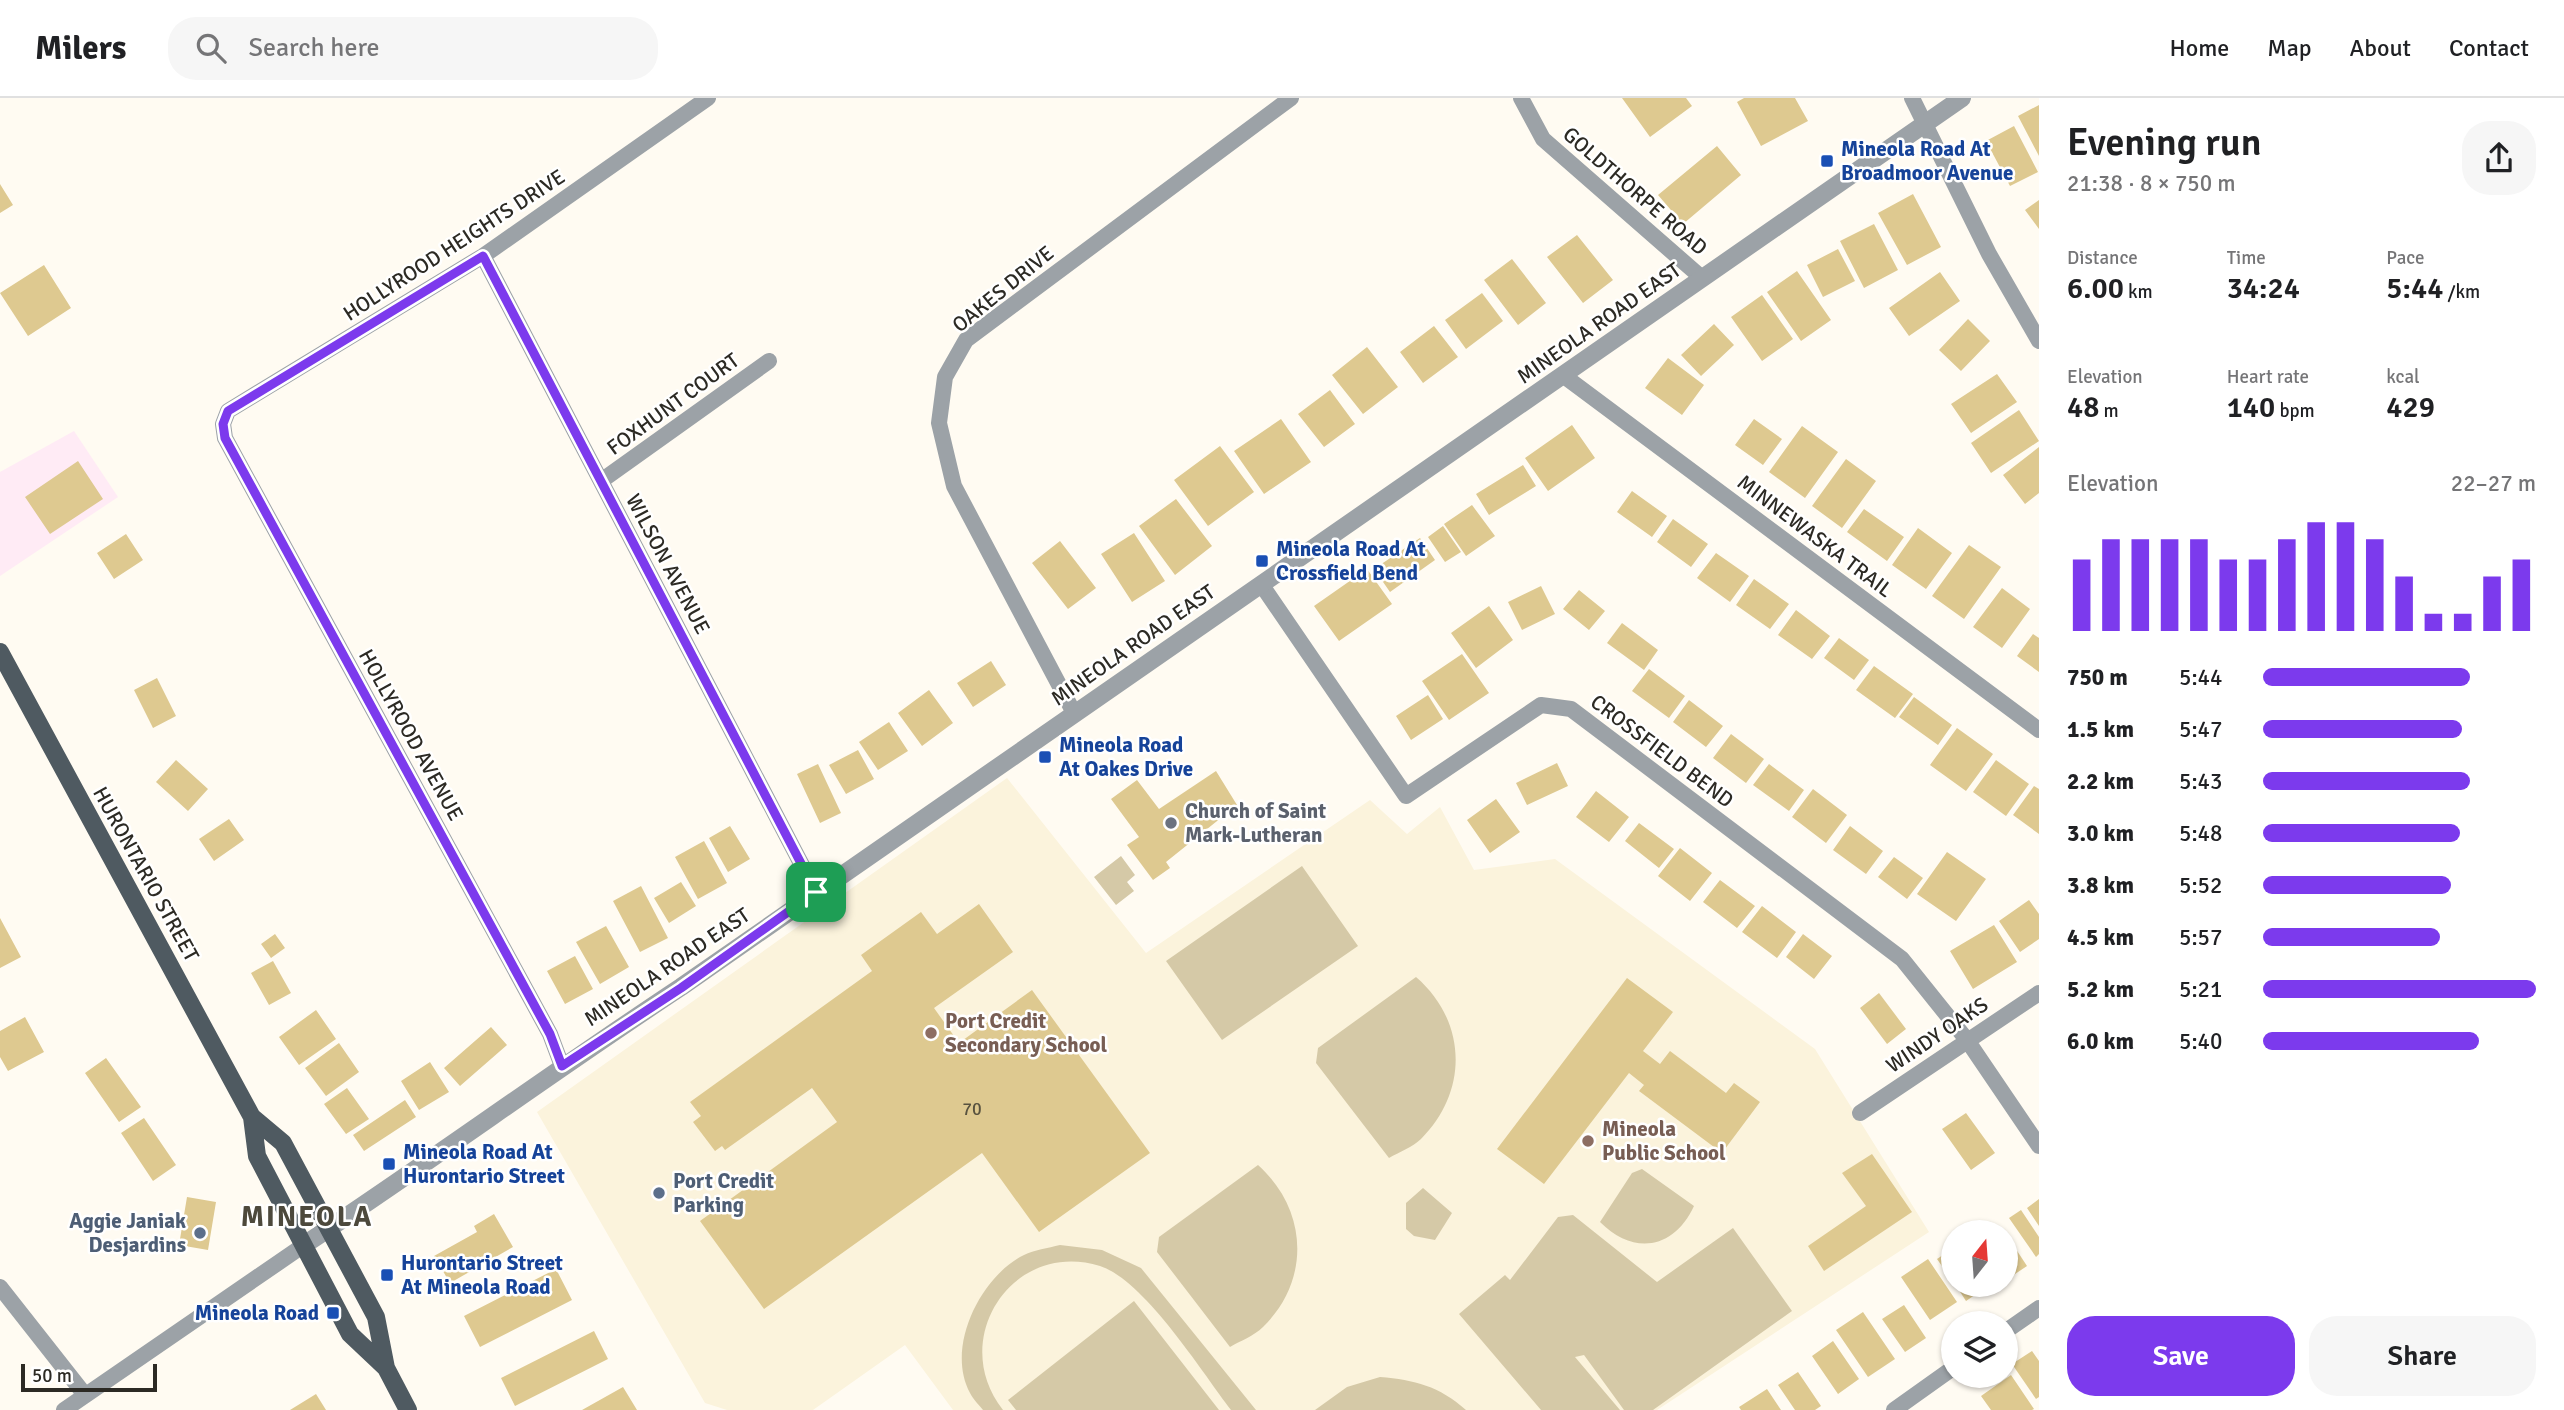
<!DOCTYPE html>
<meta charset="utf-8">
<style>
:root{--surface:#fff;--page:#f6f6f6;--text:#202124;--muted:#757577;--line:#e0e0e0;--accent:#7c3aed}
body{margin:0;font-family:Signika,sans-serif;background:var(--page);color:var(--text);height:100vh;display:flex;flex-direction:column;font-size:26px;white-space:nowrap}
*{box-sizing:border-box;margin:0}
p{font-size:23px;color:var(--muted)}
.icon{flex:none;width:38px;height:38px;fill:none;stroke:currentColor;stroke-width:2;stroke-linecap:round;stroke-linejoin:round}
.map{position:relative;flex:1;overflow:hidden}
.panel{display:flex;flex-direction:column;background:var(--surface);width:525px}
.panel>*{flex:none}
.needle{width:46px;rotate:17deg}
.controls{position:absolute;left:1941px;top:1122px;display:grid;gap:14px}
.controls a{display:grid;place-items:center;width:77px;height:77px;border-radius:50%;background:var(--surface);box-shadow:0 2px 5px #0004;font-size:35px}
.scale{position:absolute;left:21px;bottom:18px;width:136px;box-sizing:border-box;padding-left:7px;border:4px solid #2c2a24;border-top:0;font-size:19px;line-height:24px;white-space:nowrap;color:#2c2a24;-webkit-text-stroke:5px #fff;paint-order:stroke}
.pin{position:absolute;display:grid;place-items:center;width:60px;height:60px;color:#fff;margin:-30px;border-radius:14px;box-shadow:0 4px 10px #0006}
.round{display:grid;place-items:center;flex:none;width:74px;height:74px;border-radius:28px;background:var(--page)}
.head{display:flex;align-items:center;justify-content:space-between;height:119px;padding:0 28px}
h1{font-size:38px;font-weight:600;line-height:52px}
.figures{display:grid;grid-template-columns:repeat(3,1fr);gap:10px;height:119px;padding:7px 28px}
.figures div{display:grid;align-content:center}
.figures b{font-size:30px;font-weight:600}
.figures small{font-size:19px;font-weight:400}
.figures p{font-size:19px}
.chart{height:196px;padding:14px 28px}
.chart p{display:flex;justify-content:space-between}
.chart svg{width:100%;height:126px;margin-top:7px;stroke:var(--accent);stroke-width:6}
.primary-button{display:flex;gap:14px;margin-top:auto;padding:14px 28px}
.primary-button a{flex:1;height:80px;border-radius:28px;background:var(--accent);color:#fff;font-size:28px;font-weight:600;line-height:80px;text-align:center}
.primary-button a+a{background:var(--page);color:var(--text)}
ul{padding:0 28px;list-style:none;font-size:23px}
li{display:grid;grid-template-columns:112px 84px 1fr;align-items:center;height:52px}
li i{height:18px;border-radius:9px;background:var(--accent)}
header{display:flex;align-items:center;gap:42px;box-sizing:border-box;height:98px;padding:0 35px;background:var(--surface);border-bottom:2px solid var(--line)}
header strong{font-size:33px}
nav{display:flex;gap:38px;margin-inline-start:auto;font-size:24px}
.search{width:490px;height:63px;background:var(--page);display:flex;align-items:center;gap:18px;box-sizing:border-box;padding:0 24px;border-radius:28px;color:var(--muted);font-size:26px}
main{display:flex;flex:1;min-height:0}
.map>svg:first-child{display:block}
</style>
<header>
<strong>Milers</strong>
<div class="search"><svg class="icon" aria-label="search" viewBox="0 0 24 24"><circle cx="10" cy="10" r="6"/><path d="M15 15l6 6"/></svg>Search here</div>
<nav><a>Home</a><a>Map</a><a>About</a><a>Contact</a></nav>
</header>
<main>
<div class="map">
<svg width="2039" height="1312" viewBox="0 0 2039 1312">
<rect width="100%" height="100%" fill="#fffbf2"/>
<path fill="#ffebf5" d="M74,333l44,66 -118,79v-104z"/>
<path fill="#fbf3dc" d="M1007,680l139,175 224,-153 37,34 33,-27 34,63 81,-11 260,190 114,183 -272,178h-704l-48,-65 -92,65h-86l-22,-7 -168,-291z"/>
<path fill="#d5c9a7" d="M1121,758l14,19 -8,7 7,9 -18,14 -22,-28z
M1302,768l56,80 -136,94 -56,-79z
M1416,879c51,44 53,114 5,162 -8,8 -22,13 -32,19l-73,-95 2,-15z
M1258,1067c50,45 53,115 5,162 -9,9 -23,14 -33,20l-73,-95 2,-15z
M1642,1071l52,37c-20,43 -60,50 -94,16l32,-49z
M1423,1090l29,25 -17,27 -21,-4 -8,-7v-26z
M1573,1117l84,67 76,-54 59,83 -139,99h-29l-40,-55 -9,2 45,53h-79l-82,-96 46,-39 5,5 48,-63z
M1060,1147l42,5 39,18 115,142h-25c-29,-38 -87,-130 -131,-144 -87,-27 -153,73 -97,144h-20c-4,-5 -10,-11 -13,-17 -25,-46 11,-117 54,-138 10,-5 24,-7 36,-10z
M1134,1203l85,109h-203l-8,-10z
M1380,1279c35,3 59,9 86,33h-151l32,-23z"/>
<path fill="#dec990" d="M1622,0h64l6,8 -42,31z
M1744,0h51l13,23 -47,25 -24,-44z
M2039,7v51l-21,-40z
M2014,28l24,46 -28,14 -24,-45z
M1717,48l24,29 -58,49 -25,-29z
M0,86l13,21 -13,8z
M1913,96l28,53 -34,18 -29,-52z
M2039,102v29l-14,-19z
M1874,126l24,46 -34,18 -24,-47z
M1577,137l36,45 -30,23 -36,-46z
M1838,151l17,32 -32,16 -16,-32z
M1512,161l34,44 -28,22 -34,-45z
M44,167l27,43 -43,28 -28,-43z
M1797,173l34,49 -30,21 -34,-49z
M1940,174l20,29 -51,35 -20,-28z
M1482,195l21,28 -37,28 -21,-29z
M1762,197l31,44 -31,22 -31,-44z
M1968,221l22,22 -29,30 -22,-21z
M1714,226l20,21 -33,31 -20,-21z
M1434,228l24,31 -35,26 -23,-31z
M1367,249l31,40 -35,27 -31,-39z
M1668,260l36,27 -22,30 -37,-27z
M1997,276l20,28 -46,31 -20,-29z
M1330,292l25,34 -31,23 -26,-33z
M2019,312l20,31 -48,32 -20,-30z
M1281,321l30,43 -47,32 -30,-43z
M1754,321l28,20 -19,26 -28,-20z
M1572,327l23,33 -47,33 -23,-33z
M1802,328l36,26 -33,46 -36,-26z
M1220,348l34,46 -46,34 -34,-46z
M2039,349v46l-14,11 -22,-29z
M1846,361l30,22 -34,47 -30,-22z
M78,363l25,38 -53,35 -25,-37z
M1523,367l13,21 -47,29 -13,-21z
M1632,393l35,25 -15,21 -35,-25z
M1176,401l36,47 -37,29 -36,-49z
M1472,407l23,31 -29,20 -22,-32z
M1864,411l40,28 -17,24 -40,-29z
M1673,421l35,25 -17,23 -34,-25z
M1443,428l18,26 -16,10 -17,-25z
M1918,430l34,25 -26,36 -34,-24z
M1134,435l31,48 -33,21 -31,-48z
M126,436l17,26 -29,19 -17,-26z
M1420,440l15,22 -45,32 -16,-23z
M1060,443l36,47 -28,21 -36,-46z
M1969,447l32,22 -37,52 -32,-23z
M1716,455l33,23 -19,26 -33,-24z
M1367,471l25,35 -53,37 -25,-35z
M1754,481l35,25 -19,25 -34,-24z
M1541,488l14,28 -33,16 -14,-28z
M2002,490l28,21 -28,39 -29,-21z
M1579,492l26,21 -16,19 -26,-21z
M1489,508l24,34 -37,28 -25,-35z
M1796,512l34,26 -18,23 -34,-24z
M1622,525l36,27 -14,20 -37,-27z
M2033,536l6,4v34l-22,-16z
M1839,540l30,22 -15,20 -30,-22z
M1462,556l27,39 -40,27 -27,-39z
M991,563l15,24 -33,22 -16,-24z
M1874,568l39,28 -18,24 -39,-28z
M1649,571l36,27 -16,22 -37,-27z
M157,580l19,38 -23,12 -19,-38z
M929,592l24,33 -31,23 -24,-33z
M1428,597l15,24 -32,21 -15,-24z
M1914,599l38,28 -14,20 -39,-28z
M1689,602l34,26 -17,21 -33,-25z
M889,624l19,29 -30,19 -19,-28z
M1957,630l36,26 -27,37 -36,-26z
M1731,636l33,25 -18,24 -33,-25z
M858,652l16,29 -28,15 -17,-29z
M176,662l32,29 -20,22 -32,-29z
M1996,662l33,24 -23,32 -33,-24z
M1557,665l11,23 -41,19 -11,-22z
M818,666l23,49 -21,10 -23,-49z
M1769,666l35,26 -15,21 -36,-26z
M1216,673l21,34 -71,57 4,6 -17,12 -26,-35 12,-8 -28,-38 26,-19 22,29z
M2034,688l5,3v45l-26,-19z
M1813,691l34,26 -21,28 -34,-26z
M1596,693l33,26 -20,25 -33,-25z
M1496,701l24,33 -30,21 -23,-33z
M229,721l15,21 -30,21 -15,-22z
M1639,725l35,26 -15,19 -34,-27z
M730,728l20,33 -22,13 -19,-34z
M1850,728l33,25 -17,23 -33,-24z
M704,743l23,42 -29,16 -23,-42z
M1680,750l32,25 -22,28 -32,-25z
M1947,754l39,27 -30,42 -39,-27z
M1894,759l29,21 -16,21 -29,-22z
M1720,782l35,26 -18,22 -34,-26z
M681,784l15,24 -27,17 -15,-25z
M641,788l27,52 -28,14 -27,-51z
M2029,802l10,14v25l-19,13 -21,-31z
M979,806l34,48 -79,56 25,35 73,-53 118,163 -111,79 -57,-79 -218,156 -64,-88 137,-99 -25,-34 -87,62 -3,-4 -7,5 -22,-29 8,-6 -11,-14 182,-131 -11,-16 60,-43 16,22z
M1762,808l34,26 -19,26 -35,-26z
M0,820l21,39 -21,11z
M1994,827l23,37 -44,27 -23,-38z
M606,828l23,41 -29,17 -24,-42z
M275,836l10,14 -14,10 -10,-14z
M1803,836l29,22 -18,23 -28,-22z
M575,858l18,33 -28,15 -18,-33z
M273,863l18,32 -22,12 -18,-32z
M1627,880l46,34 -30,39 17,13 10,-13 56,42 8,-10 26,19 -38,51 -83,-62 5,-6 -15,-12 -85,111 -47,-35z
M1879,895l27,36 -19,15 -27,-36z
M316,912l20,29 -37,26 -20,-28z
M25,919l19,35 -36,19 -8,-14v-26z
M491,929l16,18 -47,41 -16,-18z
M339,945l20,29 -33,24 -21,-28z
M106,960l35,49 -22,15 -34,-49z
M430,964l19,30 -30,18 -18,-29z
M347,990l22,31 -23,15 -22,-30z
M405,1002l11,17 -52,34 -11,-16z
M1966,1015l29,40 -24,17 -29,-41z
M144,1020l32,47 -23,16 -32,-48z
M1872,1056l40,58 -88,59 -16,-25 58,-40 -24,-33z
M187,1099l29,5 -8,48 -29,-5z
M2039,1101v27l-12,-18z
M2021,1112l18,27v17l-3,3 -27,-39z
M494,1116l19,33 -63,36 -16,-27 43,-24 -3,-6z
M2006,1136l21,32 -21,14z
M1953,1150v34l-16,-23z
M1928,1161l29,43 -27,18 -29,-43z
M556,1171l16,31 -92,47 -16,-31z
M1955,1186h36l-25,17z
M1904,1207l22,33 -21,14 -23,-33z
M1863,1214l32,47 -27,18 -32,-47z
M594,1233l14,28 -93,47 -14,-28z
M1833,1243l26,38 -21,15 -26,-38z
M2032,1253l7,10v36l-3,2 -24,-35z
M1798,1274l23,34 -6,4h-20l-17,-25z
M2011,1277l23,34 -2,1h-41l-10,-14z
M623,1289l14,23h-55z
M1767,1291l14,21h-40l-2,-3z
M316,1296l10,16h-36z"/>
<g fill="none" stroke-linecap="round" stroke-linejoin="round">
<path stroke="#9ca2a7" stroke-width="16" d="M1521,0l22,41 159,139
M1912,0l77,156 50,87
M483,158l333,636
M1564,278l475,354
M601,383l168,-120
M1261,486l145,212 135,-91 30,4 331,250 65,81 72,106
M1074,615l-120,-227 -15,-63 6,-46 21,-37 325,-242
M562,968l-12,-32 -325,-596 -2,-14 5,-13 255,-155 225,-158
M1860,1015l179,-120
M0,1189l85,108
M2006,1233l33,-23
M64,1312l240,-165
M1894,1312l59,-42"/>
<path stroke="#9ca2a7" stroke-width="18" d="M304,1147c127,-84 250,-174 377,-258l1281,-889"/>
<path stroke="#4f5a61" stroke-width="18" d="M0,554l252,465 31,26 93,174 10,51 22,42
M252,1019l5,39 93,178 36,34"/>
</g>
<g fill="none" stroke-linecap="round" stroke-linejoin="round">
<g stroke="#fff" stroke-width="14">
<path id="route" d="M483,158l333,636 -135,96 -119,78 -12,-32 -325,-596 -2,-14 5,-13z"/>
</g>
<use href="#route" stroke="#7c3aed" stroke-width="9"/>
</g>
<g fill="#1a4fb4" stroke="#fff" stroke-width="2.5">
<rect x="1820" y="56" width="14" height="14" rx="3.5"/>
<rect x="1255" y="456" width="14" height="14" rx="3.5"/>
<rect x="1038" y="652" width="14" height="14" rx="3.5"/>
<rect x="382" y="1059" width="14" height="14" rx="3.5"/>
<rect x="380" y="1170" width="14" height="14" rx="3.5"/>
<rect x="326" y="1208" width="14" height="14" rx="3.5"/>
</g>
<circle fill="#6b7280" stroke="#fff" stroke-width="2.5" cx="1171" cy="725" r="7"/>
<g fill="#8d6e63" stroke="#fff" stroke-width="2.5">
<circle cx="931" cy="935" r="7"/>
<circle cx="1588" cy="1043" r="7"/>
</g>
<g fill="#5c6f8a" stroke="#fff" stroke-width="2.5">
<circle cx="659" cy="1095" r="7"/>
<circle cx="200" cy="1135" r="7"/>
</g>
<g text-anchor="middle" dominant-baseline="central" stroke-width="5" stroke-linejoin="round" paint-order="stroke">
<g font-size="18" fill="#58523f">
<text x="972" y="1011">70</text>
</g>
<g font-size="21" font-weight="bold" fill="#164399" stroke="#fff" text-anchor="start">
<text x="1841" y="51">Mineola Road At<tspan x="1841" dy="24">Broadmoor Avenue</tspan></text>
<text x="1276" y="451">Mineola Road At<tspan x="1276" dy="24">Crossfield Bend</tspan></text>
<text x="1059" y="647">Mineola Road<tspan x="1059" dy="24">At Oakes Drive</tspan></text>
<text x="403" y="1054">Mineola Road At<tspan x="403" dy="24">Hurontario Street</tspan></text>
<text x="401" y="1165">Hurontario Street<tspan x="401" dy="24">At Mineola Road</tspan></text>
<text x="319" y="1215" text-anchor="end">Mineola Road</text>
</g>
<g font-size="21" fill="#2c2a24" stroke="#fff">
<text transform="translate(1635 93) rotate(41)">GOLDTHORPE ROAD</text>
<text transform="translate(454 147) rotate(-33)">HOLLYROOD HEIGHTS DRIVE</text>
<text transform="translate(1003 191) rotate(-39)">OAKES DRIVE</text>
<text transform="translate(1599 225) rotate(-35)">MINEOLA ROAD EAST</text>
<text transform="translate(673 306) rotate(-36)">FOXHUNT COURT</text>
<text transform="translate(1815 438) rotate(37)">MINNEWASKA TRAIL</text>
<text transform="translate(668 466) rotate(62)">WILSON AVENUE</text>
<text transform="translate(1133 547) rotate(-35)">MINEOLA ROAD EAST</text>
<text transform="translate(411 637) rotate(61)">HOLLYROOD AVENUE</text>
<text transform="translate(1662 653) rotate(37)">CROSSFIELD BEND</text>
<text transform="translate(146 776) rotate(61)">HURONTARIO STREET</text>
<text transform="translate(667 869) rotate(-34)">MINEOLA ROAD EAST</text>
<text transform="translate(1937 937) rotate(-34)">WINDY OAKS</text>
</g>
<g font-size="21" font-weight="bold" fill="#5b616d" stroke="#fff" text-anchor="start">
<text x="1185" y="713">Church of Saint<tspan x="1185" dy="24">Mark-Lutheran</tspan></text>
</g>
<g font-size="21" font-weight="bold" fill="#785e54" stroke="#fff" text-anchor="start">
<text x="945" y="923">Port Credit<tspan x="945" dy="24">Secondary School</tspan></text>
<text x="1602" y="1031">Mineola<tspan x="1602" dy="24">Public School</tspan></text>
</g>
<g font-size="21" font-weight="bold" fill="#4e5e75" stroke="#fff" text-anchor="start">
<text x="673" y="1083">Port Credit<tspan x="673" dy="24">Parking</tspan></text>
<text x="186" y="1123" text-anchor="end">Aggie Janiak<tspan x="186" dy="24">Desjardins</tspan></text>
</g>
<g font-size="28" font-weight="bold" letter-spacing="2" fill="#4d493c" stroke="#fff">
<text x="307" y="1119">MINEOLA</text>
</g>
</g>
</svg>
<div class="controls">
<a><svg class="needle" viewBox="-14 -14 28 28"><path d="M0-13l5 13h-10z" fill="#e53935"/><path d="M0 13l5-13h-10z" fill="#757577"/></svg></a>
<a><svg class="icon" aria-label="layers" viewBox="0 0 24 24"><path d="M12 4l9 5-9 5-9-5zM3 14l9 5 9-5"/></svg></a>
</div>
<div class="scale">50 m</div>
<div class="pin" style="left:816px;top:794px;background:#1e9e55"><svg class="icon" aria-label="arrive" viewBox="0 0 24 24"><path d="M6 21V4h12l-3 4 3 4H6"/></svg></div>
</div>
<section class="panel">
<div class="head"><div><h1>Evening run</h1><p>21:38 · 8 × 750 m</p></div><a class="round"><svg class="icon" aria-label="share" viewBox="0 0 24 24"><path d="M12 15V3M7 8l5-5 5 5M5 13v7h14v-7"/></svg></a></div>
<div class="figures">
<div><p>Distance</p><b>6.00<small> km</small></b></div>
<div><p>Time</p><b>34:24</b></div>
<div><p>Pace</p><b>5:44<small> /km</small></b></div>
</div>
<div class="figures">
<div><p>Elevation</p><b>48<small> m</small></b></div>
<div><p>Heart rate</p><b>140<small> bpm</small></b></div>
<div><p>kcal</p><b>429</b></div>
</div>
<div class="chart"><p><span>Elevation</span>22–27 m</p>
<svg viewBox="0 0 160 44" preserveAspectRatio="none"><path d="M5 44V19M15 44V12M25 44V12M35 44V12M45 44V12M55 44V19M65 44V19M75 44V12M85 44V6M95 44V6M105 44V12M115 44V25M125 44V38M135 44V38M145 44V25M155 44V19"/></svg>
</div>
<ul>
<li><b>750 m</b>5:44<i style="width:76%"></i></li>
<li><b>1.5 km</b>5:47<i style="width:73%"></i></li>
<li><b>2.2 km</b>5:43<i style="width:76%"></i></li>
<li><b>3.0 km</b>5:48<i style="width:72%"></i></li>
<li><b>3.8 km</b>5:52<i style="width:69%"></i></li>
<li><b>4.5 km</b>5:57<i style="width:65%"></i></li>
<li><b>5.2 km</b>5:21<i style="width:100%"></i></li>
<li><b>6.0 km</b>5:40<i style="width:79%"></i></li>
</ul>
<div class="primary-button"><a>Save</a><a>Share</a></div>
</section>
</main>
